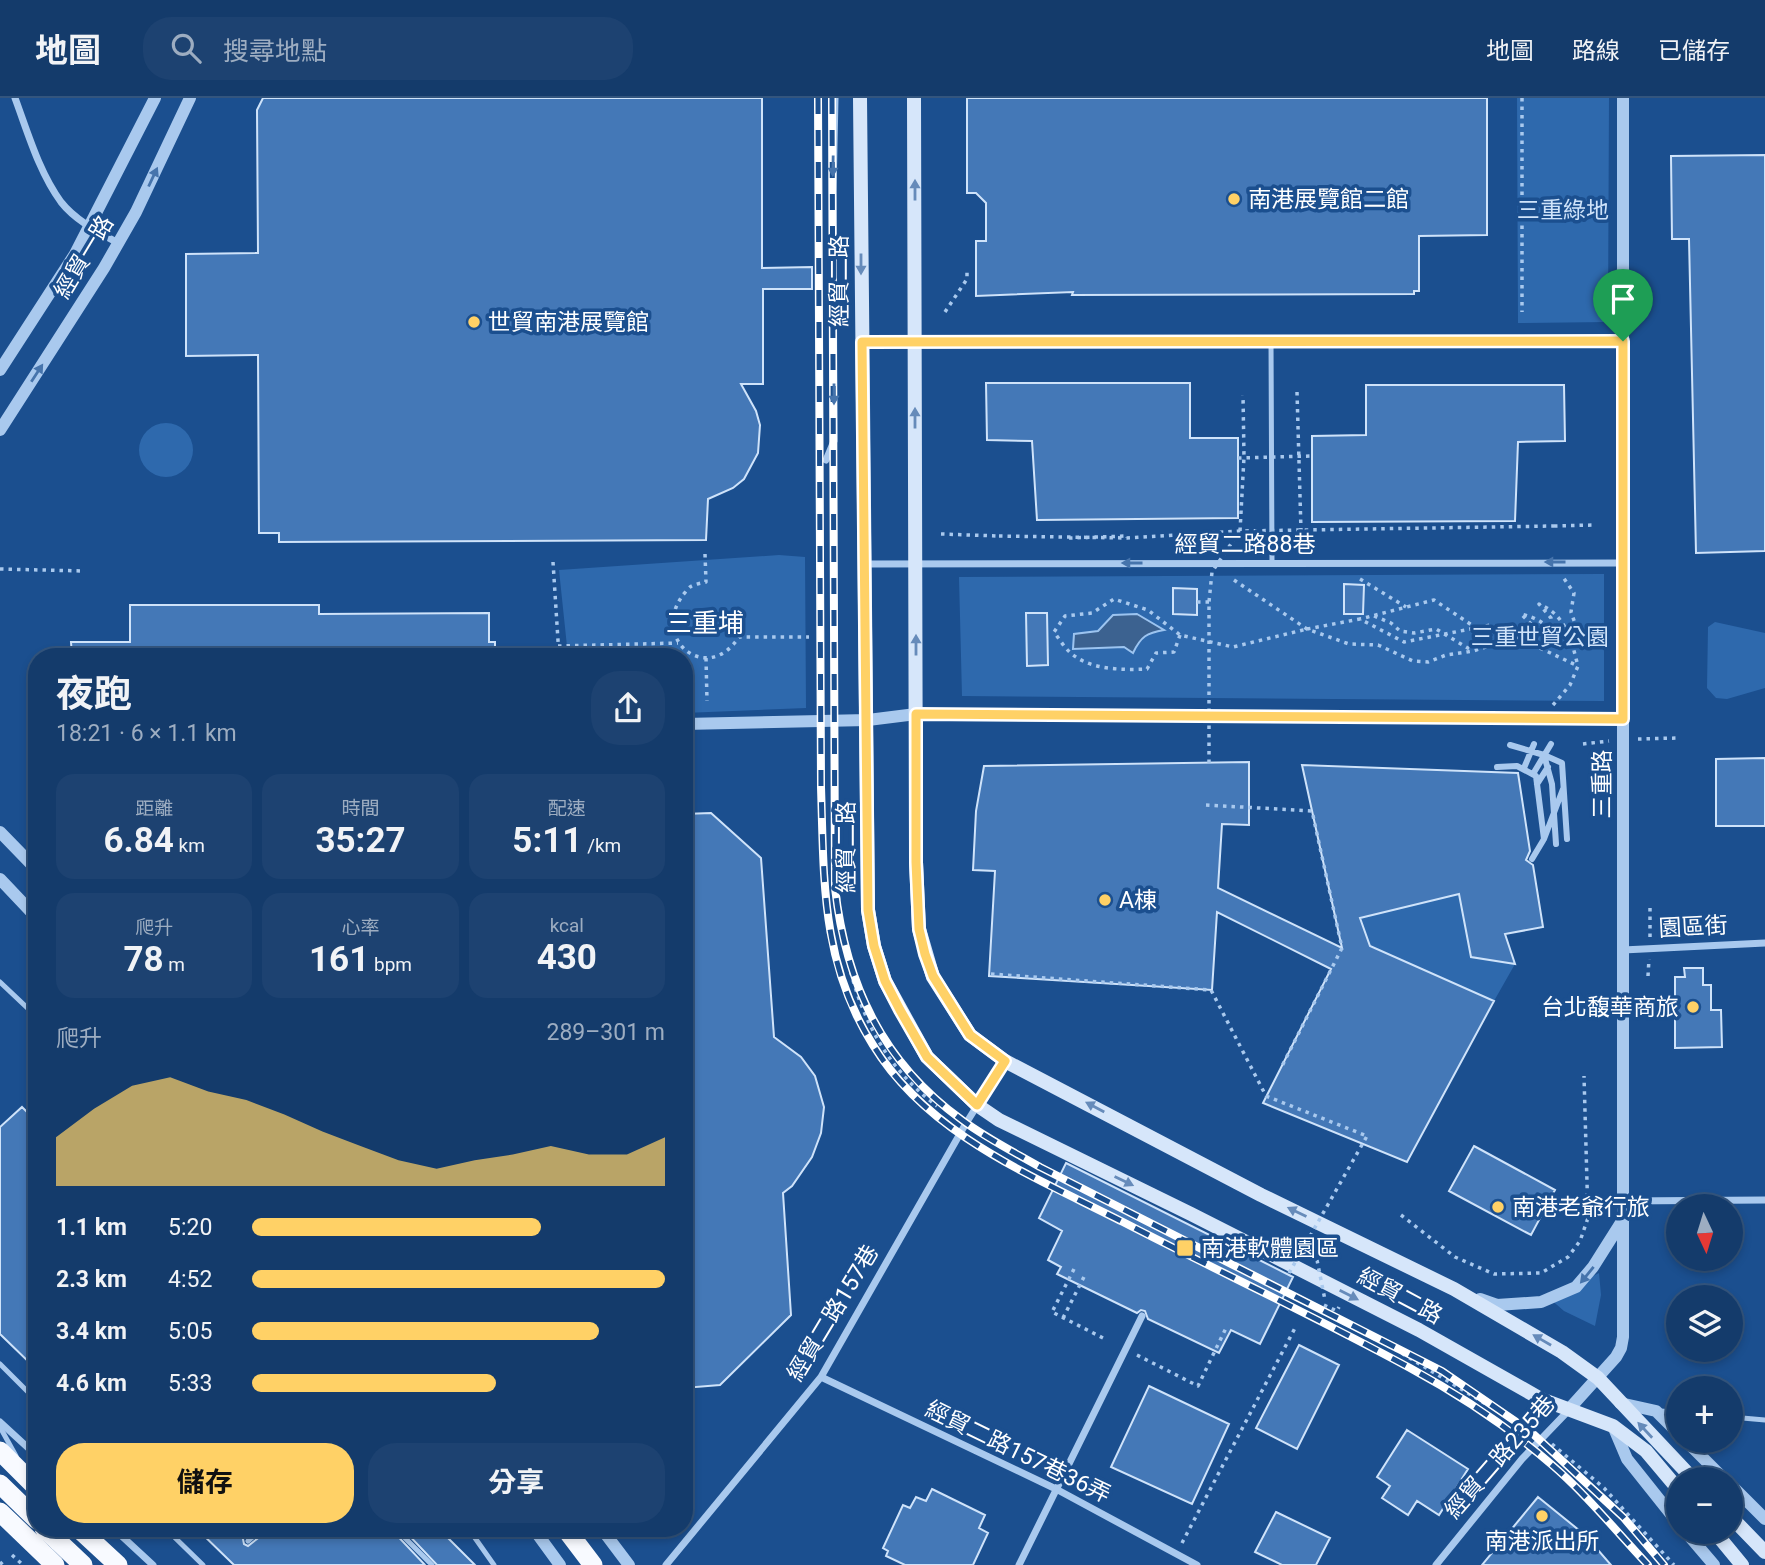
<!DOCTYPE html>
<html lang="zh-TW">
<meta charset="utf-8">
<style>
:root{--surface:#143b6b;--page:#1d4271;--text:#f1f3f6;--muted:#9dadc1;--line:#33557e;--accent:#ffd166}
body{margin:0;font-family:Roboto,"Noto Sans TC",sans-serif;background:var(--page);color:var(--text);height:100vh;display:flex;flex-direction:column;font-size:26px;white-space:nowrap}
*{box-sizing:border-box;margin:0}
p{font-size:23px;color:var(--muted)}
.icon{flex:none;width:38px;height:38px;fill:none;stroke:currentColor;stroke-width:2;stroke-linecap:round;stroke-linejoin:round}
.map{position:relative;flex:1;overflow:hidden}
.panel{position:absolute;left:28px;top:550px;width:665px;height:889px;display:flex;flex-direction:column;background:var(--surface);border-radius:28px;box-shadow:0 4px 10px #0003,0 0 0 2px var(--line)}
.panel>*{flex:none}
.needle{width:46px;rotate:176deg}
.fabs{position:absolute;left:1666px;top:1096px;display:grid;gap:14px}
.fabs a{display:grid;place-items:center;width:77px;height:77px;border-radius:50%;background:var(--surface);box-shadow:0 4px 10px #0003,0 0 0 2px var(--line);font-size:35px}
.pin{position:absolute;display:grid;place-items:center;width:60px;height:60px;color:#fff;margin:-72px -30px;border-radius:50% 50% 50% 0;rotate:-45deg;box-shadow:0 0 7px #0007}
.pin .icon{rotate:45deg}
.round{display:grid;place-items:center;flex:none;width:74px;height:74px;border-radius:28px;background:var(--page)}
.overview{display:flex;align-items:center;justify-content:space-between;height:119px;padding:0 28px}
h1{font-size:38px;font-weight:700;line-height:52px}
.stats{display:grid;grid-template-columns:repeat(3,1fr);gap:10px;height:119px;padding:7px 28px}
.stats div{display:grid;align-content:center;border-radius:18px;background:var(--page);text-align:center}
.stats b{font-size:35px;font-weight:700}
.stats small{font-size:19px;font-weight:400}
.stats p{font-size:19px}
.chart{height:196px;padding:14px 28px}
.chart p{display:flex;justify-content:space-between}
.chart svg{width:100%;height:126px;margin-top:7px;fill:var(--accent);opacity:.7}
.button{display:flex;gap:14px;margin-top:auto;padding:14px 28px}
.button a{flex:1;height:80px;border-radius:28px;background:var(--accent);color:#111;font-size:28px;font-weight:700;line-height:80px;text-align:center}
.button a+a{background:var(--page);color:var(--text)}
ul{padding:0 28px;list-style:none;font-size:23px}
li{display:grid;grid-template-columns:112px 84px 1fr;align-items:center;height:52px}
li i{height:18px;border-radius:9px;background:var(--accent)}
header{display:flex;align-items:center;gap:42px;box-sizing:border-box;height:98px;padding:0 35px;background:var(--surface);border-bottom:2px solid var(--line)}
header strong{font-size:33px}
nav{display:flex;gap:38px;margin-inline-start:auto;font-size:24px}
.search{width:490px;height:63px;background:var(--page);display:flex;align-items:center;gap:18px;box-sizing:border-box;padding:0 24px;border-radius:28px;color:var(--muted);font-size:26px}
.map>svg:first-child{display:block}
</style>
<header>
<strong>地圖</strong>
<div class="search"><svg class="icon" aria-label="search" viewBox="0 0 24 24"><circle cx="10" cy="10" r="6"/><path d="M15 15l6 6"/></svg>搜尋地點</div>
<nav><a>地圖</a><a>路線</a><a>已儲存</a></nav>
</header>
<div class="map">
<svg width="1765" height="1467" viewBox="0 0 1765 1467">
<rect width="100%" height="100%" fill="#1b4f8f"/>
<path fill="#2e69ad" d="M1517,0h92l-1,224 -90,1z
M139 352a27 27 0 1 1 54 0a27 27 0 1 1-54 0Z
M779,457l26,2 1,151 -122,5v-57h-116l-9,-86z
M1604,476v127l-642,-5 -3,-119z
M1715,524l50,11v55l-38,11 -11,-1 -9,-10 1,-61z
M1459,796l12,63 44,7 -21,37 -124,-55 -10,-28z
M1599,1175l2,22 -6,31 -31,-15 -15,-13z"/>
<path fill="#3c6290" stroke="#9cc4f0" stroke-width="2" d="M1137,516l27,16c-17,3 -23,6 -31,23l-9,-6 -51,2 1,-15 24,-3 15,-16z"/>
<path fill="#4478b7" stroke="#cfe3fa" stroke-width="2" d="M263,0h499v170l50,-1v22h-49v95h-22l15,27 4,14 -2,28 -14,26 -11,9 -25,11 -2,41 -427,2v-9h-20l-1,-178 -72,1v-102l72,-1 -1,-143z
M967,0h520v137l-68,1v55h-5v3l-342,1 1,-3 -97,4v-55h10v-38l-10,-10h-9z
M1765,57v396l-69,2 -7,-314h-17l-1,-83z
M986,285h204v55h48v80l-201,2 -5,-79 -45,-1z
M1366,287h198l1,56 -47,1 -3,79 -203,1v-86l54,-1z
M1344,486l20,1 -1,29h-19z
M1173,490l24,1v26l-24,-1z
M130,507h189v9l170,-1v29h6v14h-423l-1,-14h59z
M1026,515h21l1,52 -21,1z
M1765,660v68h-49v-67z
M1249,664v63l-27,-1 -4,64 124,60 -40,-183 216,8 12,78 -4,9 7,5 10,62 -38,7 10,30 -44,-7 -12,-63 -99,24 10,28 124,55 -87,161 -144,-59 68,-134 -114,-57 -5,78 -223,-14 6,-105 -22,-1 3,-59 8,-45z
M711,715l50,45 13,179 27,20 14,19 9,31 -3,26 -9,24 -20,29 -9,7 8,122 -71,70 -36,3v-574z
M1684,870h19v17h8v25h10l1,37 -47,1v-71h10z
M22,1009l15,15v248l-37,-36v-207z
M1474,1048l81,44 -24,45 -82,-44z
M1066,1065l227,114 -33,67 -29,-14 -12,23 -71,-34 -3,-8 -4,-1 -4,3 -80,-39 4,-7 -13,-7 14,-29 -23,-13z
M1299,1247l40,20 -42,84 -41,-21z
M1149,1288l80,38 -37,80 -81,-37z
M1407,1332l61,39 -29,46 -22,-14 -9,14 -26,-17 8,-12 -13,-9z
M932,1391l53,26 -6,13 9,5 -15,32h-68l-19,-9 2,-5 -5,-3 20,-43 7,3 6,-11 10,4z
M1538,1399l47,38 26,30h-129z
M1276,1414l54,26 -14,27h-34l-27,-13z
M196,1430h59l-12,11 1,5 4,2 18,-14 2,-4h122l35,37h-191z
M402,1430h36l37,37h-38z"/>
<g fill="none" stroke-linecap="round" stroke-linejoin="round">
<path stroke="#a9c9ee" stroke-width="3.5" stroke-dasharray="3.5 5" stroke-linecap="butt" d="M1522,0v214
M945,214l22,-33v-11
M1297,294l4,139
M1554,428l40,-1
M1240,433l4,-74 -1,-62
M941,436l58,2
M1069,440l58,-2v2
M705,456l1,28c-4,1 -12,2 -16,5 -1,0 -6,7 -7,8 -33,44 24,91 56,42h70
M553,464l6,94
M0,471l85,2
M1360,481l46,28
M1234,482l73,49 42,15 29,1 35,16 15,1 18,-7 27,-4 26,-8 -65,-43 -74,19
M1197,504h12
M1374,518l17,7 9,8 14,2 22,-4 35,21
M1180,537l-6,17 -18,1 -9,16c-23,1 -52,1 -71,-12 -9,-5 -16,-17 -22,-25l11,-16 27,-3 22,-14 34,11 32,25 53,12 74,-18
M1537,542l-4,-14 -12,-12c16,4 26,9 33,24l-3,-20 -12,-14c21,9 27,23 34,43
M558,548l120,-3
M706,560l1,43
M1553,607l17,-20 8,-19 -5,-19 4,-18 -6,-17 3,-19 -11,-16
M1638,641l40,-1
M1583,646l26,-3
M834,654c3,123 -9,271 103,354
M1206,707l106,6 30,137 -61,120
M1650,839v-32
M991,876l220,16 55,106 101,40
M1648,878l1,-17
M987,1040l411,213 136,82
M1401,1117l54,42 39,17 47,-1 27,-16 12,-16 8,-23 -4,-142
M1074,1171l-22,43 53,27
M1324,1207l13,6 2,-4
M1063,1220l23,-45
M1137,1257l61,31 28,-58
M1552,1346l52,44 70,77
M1182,1445l113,-215
M12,1457l11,10
M0,1464l3,3"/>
<path stroke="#a9c9ee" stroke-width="5" d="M1271,243l1,222
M0,884l37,35
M0,1266l37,37
M1659,1313l19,1
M1731,1319l34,3
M0,1329l16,29
M59,1430l6,9
M165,1430l38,37
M395,1430l37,37
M468,1430l26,37
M248,1443l15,-13"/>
<path stroke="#a9c9ee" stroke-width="6" d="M1510,647l34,10 18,8 5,76
M1544,657l8,29 4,60
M1497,669l20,-1 19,10 8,63
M1524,670l10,-24
M1533,676l18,-30
M1537,686l11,-17
M1532,761l12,-20 19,-50"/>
<path stroke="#a9c9ee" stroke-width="7" d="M15,0c13,35 24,74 46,104 14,18 37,30 57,41
M863,244l760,-1
M826,362l8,-19 -1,-249 2,-94
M866,466l757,-1
M916,616l707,5
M1623,852l142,-7
M1623,1103l142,-1
M821,1279l235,112 141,76
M0,1324l37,34
M113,1430l40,37
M666,1467l155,-188 144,-252 40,-64
M1019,1467l123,-249
M1436,1467l86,-106 48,-50"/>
<path stroke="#a9c9ee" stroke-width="12" d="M0,272l75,-116 80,-156
M0,332l104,-162 32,-56 54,-114
M684,626l184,-4 48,-6
M0,734l37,38
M0,781l37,39
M1480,1201l17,6 44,-3 35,-15 17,-20 31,-49
M1620,1305l36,8 22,22
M1570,1310l46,-51 5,-9 2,-11v-1239
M1613,1328l14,33 51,64
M1685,1342l39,39
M1731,1387l34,34
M533,1430l27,37
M601,1430l28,37
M1685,1433l29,34"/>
<path stroke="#d6e6fa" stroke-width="14" d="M860,0l8,812 6,36 11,35 42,76 50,48 22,15 192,94 228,116 122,69 72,27 33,25 32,38
M914,0l2,764 3,67 14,48 37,58 35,26 256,134 193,94 108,63 36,26 95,101
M1731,1419l34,35
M1714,1433l28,34"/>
<path stroke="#f8faff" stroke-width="19" d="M0,1386l37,36
M0,1414l55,53
M44,1430l39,37
M78,1430l40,37
M565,1430l28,37"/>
<g stroke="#fff" stroke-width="8">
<path id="rail" d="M818,0l3,689c3,93 0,176 52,258 55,90 160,131 250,177 95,49 193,95 287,146 50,27 98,59 141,96 35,30 65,67 97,101
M832,0l3,790c11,96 47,174 127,232 24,18 52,32 78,47l402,204 89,61 92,85 41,48"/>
</g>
<use href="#rail" stroke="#1b4f8f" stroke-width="5" stroke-dasharray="16" stroke-linecap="butt"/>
<path stroke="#a9c9ee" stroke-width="3.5" stroke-dasharray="3.5 5" stroke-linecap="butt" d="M1238,360l73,-2
M999,438l128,2 113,-7 314,-5
M1307,531l53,-10 44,23 87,-17 87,41
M1209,665v-161l3,-30 27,-40
M1312,1137l13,65
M1289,1175l78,-137"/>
<path stroke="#f8faff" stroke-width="19" d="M0,1353l37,37"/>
</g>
<defs><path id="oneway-solid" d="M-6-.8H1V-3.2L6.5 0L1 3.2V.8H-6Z" transform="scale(1.75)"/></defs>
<g fill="#4674ac">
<use href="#oneway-solid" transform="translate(833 68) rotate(91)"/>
<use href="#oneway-solid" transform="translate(153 79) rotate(-65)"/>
<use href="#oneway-solid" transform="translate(37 275) rotate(-57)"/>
<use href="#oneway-solid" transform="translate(834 296) rotate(90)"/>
<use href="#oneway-solid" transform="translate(1555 464) rotate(-180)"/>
<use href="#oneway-solid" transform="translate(1132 465) rotate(180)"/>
<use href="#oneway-solid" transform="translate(1587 1177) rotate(129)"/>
</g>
<g fill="#668bba">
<use href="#oneway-solid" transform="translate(915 92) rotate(-90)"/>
<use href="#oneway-solid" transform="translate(861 166) rotate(90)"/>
<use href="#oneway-solid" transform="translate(915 320) rotate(-90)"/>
<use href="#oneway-solid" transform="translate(916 547) rotate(-90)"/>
<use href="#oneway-solid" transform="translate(1095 1009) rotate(-152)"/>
<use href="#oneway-solid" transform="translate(1124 1083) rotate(26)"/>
<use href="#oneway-solid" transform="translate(1297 1114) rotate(-154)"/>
<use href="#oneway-solid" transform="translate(1349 1197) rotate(27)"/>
<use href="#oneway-solid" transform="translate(1542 1242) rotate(-150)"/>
<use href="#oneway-solid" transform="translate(1645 1332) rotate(-133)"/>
</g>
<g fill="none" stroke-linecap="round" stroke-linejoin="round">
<g stroke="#fff" stroke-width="14">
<path id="route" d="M1623,243v378l-707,-5v148l3,67 6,25 8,22 37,59 35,26 -28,44 -50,-48 -27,-47 -15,-29 -11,-35 -6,-36 -6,-568z"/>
</g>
<use href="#route" stroke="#ffd166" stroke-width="9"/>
</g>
<g fill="#ffd166" stroke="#1b4f8f" stroke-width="2.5">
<circle cx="1234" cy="101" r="7"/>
<circle cx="474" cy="224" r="7"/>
<circle cx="1105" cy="802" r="7"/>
<circle cx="1693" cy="909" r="7"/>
<circle cx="1498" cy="1109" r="7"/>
<rect x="1176" y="1141" width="18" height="18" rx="3.5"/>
<circle cx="1542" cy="1418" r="7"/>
</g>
<g text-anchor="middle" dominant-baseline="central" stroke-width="7" stroke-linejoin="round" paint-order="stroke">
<g font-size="23" fill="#fff" stroke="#1b4f8f" text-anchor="start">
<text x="1248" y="101">南港展覽館二館</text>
<text x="488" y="224">世貿南港展覽館</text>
<text x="1119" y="802">A棟</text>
<text x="1679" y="909" text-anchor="end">台北馥華商旅</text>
<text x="1512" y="1109">南港老爺行旅</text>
<text x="1201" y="1150">南港軟體園區</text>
<text x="1542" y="1443" text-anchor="middle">南港派出所</text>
</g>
<g font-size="23" fill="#cfe3fa" stroke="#1b4f8f">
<text x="1563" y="112">三重綠地</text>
<text x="1540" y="539">三重世貿公園</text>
</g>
<g font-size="23" fill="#fff" stroke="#1b4f8f">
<text transform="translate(84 159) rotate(-59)">經貿一路</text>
<text transform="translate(839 183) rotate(-90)">經貿二路</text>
<text x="1245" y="446">經貿二路88巷</text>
<text transform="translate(1602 686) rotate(-90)">三重路</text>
<text transform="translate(846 749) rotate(-90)">經貿二路</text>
<text transform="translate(1693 829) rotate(-3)">園區街</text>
<text transform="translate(1400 1198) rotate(28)">經貿二路</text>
<text transform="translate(833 1215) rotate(-59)">經貿二路157巷</text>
<text transform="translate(1018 1354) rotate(26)">經貿二路157巷36弄</text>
<text transform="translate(1500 1359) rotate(-49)">經貿二路235巷</text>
</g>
<g font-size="26" fill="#fff" stroke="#1b4f8f">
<text x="705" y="525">三重埔</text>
</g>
</g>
</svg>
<div class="fabs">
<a><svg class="needle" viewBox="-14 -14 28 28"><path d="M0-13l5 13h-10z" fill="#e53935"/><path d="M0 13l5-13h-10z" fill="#9dadc1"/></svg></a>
<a><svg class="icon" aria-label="layers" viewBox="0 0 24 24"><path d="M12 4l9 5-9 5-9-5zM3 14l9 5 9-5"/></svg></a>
<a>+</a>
<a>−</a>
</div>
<div class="pin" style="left:1623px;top:243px;background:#1e9e55"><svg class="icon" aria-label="arrive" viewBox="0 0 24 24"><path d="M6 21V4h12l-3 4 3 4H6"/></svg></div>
<section class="panel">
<div class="overview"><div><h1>夜跑</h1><p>18:21 · 6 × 1.1 km</p></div><a class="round"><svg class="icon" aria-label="share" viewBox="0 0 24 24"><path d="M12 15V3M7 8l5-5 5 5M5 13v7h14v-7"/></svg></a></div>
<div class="stats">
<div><p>距離</p><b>6.84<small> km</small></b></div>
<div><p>時間</p><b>35:27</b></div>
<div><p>配速</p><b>5:11<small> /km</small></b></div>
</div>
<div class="stats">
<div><p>爬升</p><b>78<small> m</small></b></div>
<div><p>心率</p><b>161<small> bpm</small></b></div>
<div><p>kcal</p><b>430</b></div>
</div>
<div class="chart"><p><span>爬升</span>289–301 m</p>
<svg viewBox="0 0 160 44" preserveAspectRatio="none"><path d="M0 44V27L10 17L20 9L30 6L40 11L50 14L60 19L70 25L80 30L90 35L100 38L110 35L120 33L130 30L140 33L150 33L160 27V44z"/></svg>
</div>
<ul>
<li><b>1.1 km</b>5:20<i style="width:70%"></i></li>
<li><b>2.3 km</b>4:52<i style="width:100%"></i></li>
<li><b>3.4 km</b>5:05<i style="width:84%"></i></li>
<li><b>4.6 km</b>5:33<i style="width:59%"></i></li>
</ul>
<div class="button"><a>儲存</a><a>分享</a></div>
</section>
</div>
